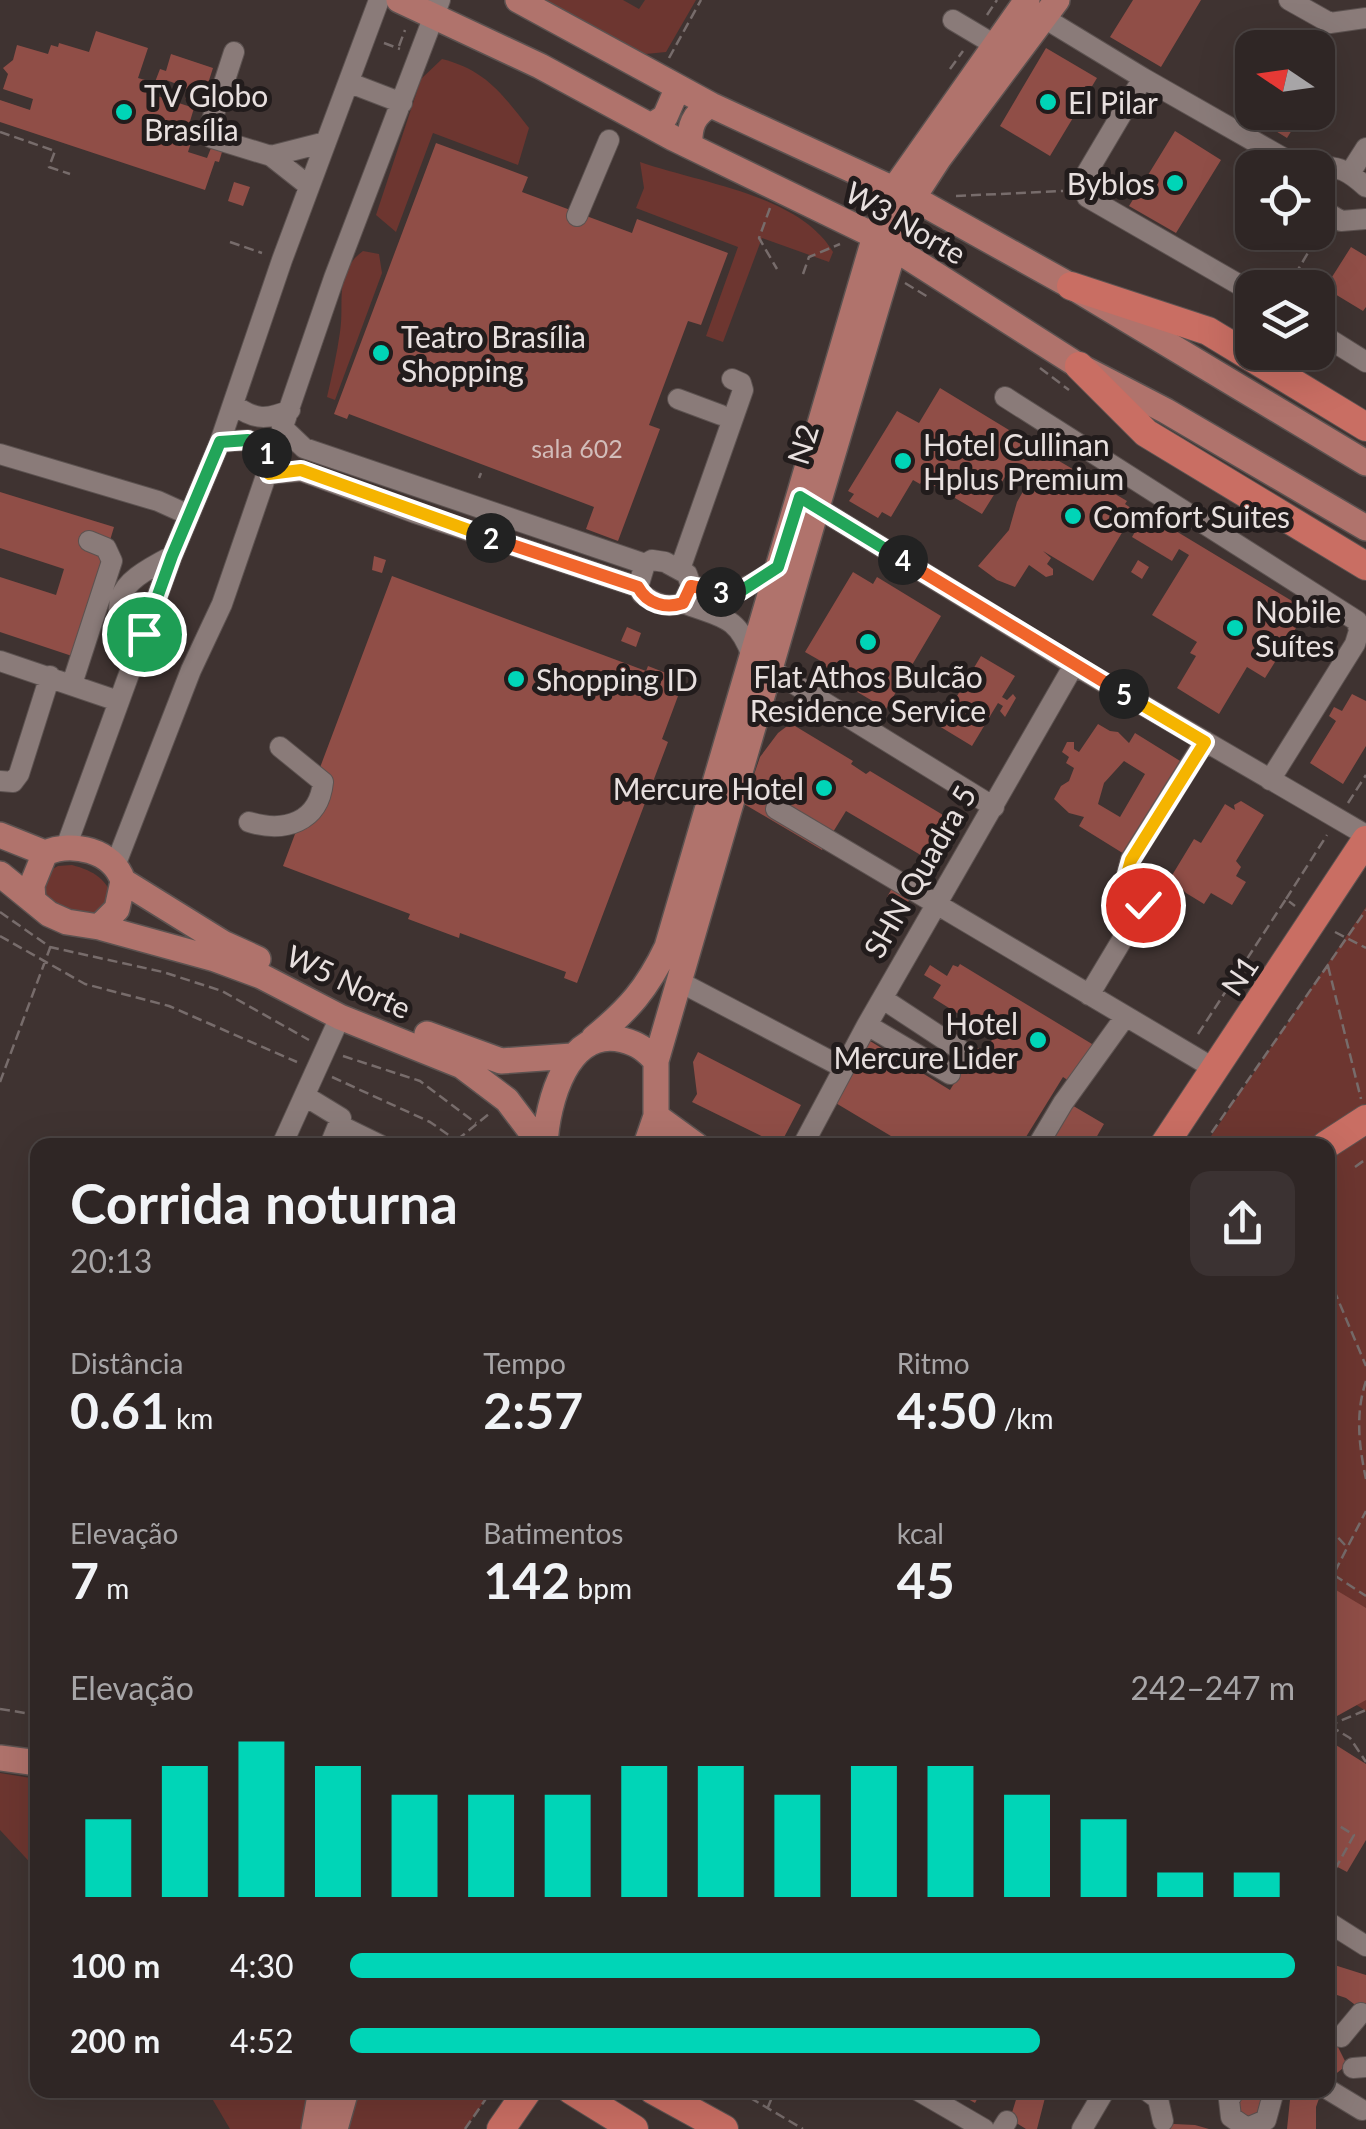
<!DOCTYPE html>
<html lang="pt">
<meta charset="utf-8">
<style>
:root{--surface:#2f2625;--page:#3b3232;--text:#f1f3f6;--muted:#a7a5a7;--line:#4a4342;--accent:#00d5b7}
body{margin:0;font-family:Lato,sans-serif;background:var(--page);color:var(--text);height:100vh;display:flex;flex-direction:column;font-size:38px;white-space:nowrap}
*{box-sizing:border-box;margin:0}
p{font-size:32px;color:var(--muted)}
.icon{flex:none;width:55px;height:55px;fill:none;stroke:currentColor;stroke-width:2;stroke-linecap:round;stroke-linejoin:round}
.map{position:relative;flex:1;overflow:hidden}
.details{position:absolute;left:30px;top:1138px;width:1305px;height:960px;display:flex;flex-direction:column;background:var(--surface);border-radius:20px;box-shadow:0 10px 40px #0002,0 0 0 2px var(--line)}
.details>*{flex:none}
.needle{width:65px;rotate:283deg}
.buttons{position:absolute;left:1235px;top:30px;display:grid;gap:20px}
.buttons a{display:grid;place-items:center;width:100px;height:100px;border-radius:20px;background:var(--surface);box-shadow:0 10px 40px #0002,0 0 0 2px var(--line);font-size:50px}
.pin{position:absolute;display:grid;place-items:center;width:85px;height:85px;color:#fff;margin:-42px;border:5px solid #fff;border-radius:50%;box-shadow:0 2px 10px #0007}
.km{position:absolute;width:50px;height:50px;margin:-25px;border-radius:50%;background:#222;color:#fff;font-size:28px;line-height:50px;text-align:center}
.round{display:grid;place-items:center;flex:none;width:105px;height:105px;border-radius:20px;background:var(--page)}
.summary{display:flex;align-items:center;justify-content:space-between;height:170px;padding:0 40px}
h1{font-size:55px;font-weight:700;line-height:75px}
.metrics{display:grid;grid-template-columns:repeat(3,1fr);gap:15px;height:170px;padding:10px 40px}
.metrics div{display:grid;align-content:center}
.metrics b{font-size:50px;font-weight:700}
.metrics small{font-size:28px;font-weight:400}
.metrics p{font-size:28px}
.chart{height:280px;padding:20px 40px}
.chart p{display:flex;justify-content:space-between}
.chart svg{width:100%;height:180px;margin-top:10px;stroke:var(--accent);stroke-width:6}
ul{padding:0 40px;list-style:none;font-size:32px}
li{display:grid;grid-template-columns:160px 120px 1fr;align-items:center;height:75px}
li i{height:25px;border-radius:12px;background:var(--accent)}
.map>svg:first-child{display:block}
</style>
<div class="map">
<svg width="1366" height="2129" viewBox="0 0 1366 2129">
<rect width="100%" height="100%" fill="#3f3331"/>
<path fill="#6d3630" d="M534,0h89l16,9 6,-9h51l-30,52 -31,3z
M442,59c44,11 61,36 87,69l-11,37 -85,-32 -37,99 -20,-17 45,-136z
M640,162c60,21 160,33 193,90l-4,10 -67,-24 -39,104 -17,-6 32,-89 -102,-39 8,-20z
M363,251l16,3 3,19 -47,127 -8,-3c5,-22 10,-43 13,-65 5,-30 -7,-59 23,-81z
M72,865c22,6 36,14 42,38l-25,19 -38,-16 -9,-19 4,-14 12,-7z
M1366,907v804l-38,-24v-542h-123z
M0,1773l37,6v91l-37,-40z
M207,2090h285l-27,39h-235z"/>
<path fill="#904e47" fill-rule="evenodd" d="M1133,0h68l-40,67 -51,-30z
M96,31l52,17 -10,30 7,2 -3,11 52,17 -6,20 3,6 -4,4 7,-5 -6,19 19,6 4,-10 11,4 -3,10 -4,-1 -10,29 -205,-68v-22l30,10 3,-11 -30,-10 5,-15 -5,-6 10,-8 4,-15 31,9 3,-9 7,2 1,-4 30,9z
M1046,48l51,30 -47,78 -50,-30z
M171,54l42,14 -12,37 -16,-6 3,-9 -3,-3 -19,-7 -2,5 -9,-3 5,-13 6,2z
M1318,59l12,8 -12,20z
M1252,100v12h51l-16,26 -42,-26z
M1175,131l46,29 -45,73 -47,-27z
M436,143l92,34 -6,15 110,41 5,-14 91,34 -27,72 -13,-4 -39,104 11,4 -42,112 -32,-12 8,-22 -245,-93 -2,5 -13,-5z
M234,182l16,5 -7,19 -15,-5z
M1351,247l15,9v51l-3,4 -38,-23z
M940,388l87,53 -2,3 10,6 2,-2 90,53 -2,3 10,7 -42,70 -50,-30 8,7 -4,6 6,5v6l-7,2 -17,-12 -14,22 -18,-7 -19,-14 31,-36 8,-28 12,-21h-19l-5,-4 -23,37 -59,-35 -3,5 -7,-4 -22,37 -9,-5 -4,6 -29,-17 5,-7 -6,-3 49,-80 22,12z
M0,492l114,35 -39,130 -75,-25v-55l56,18 8,-26 -64,-21z
M1146,513l161,97 -42,68 -18,-11 -28,47 -42,-26 19,-32 -6,-3 7,-11 -45,-27 37,-60 -10,-6 -7,12 -40,-24z
M374,556l12,4 -4,13 -10,-3z
M1138,560l11,7 -7,12 -11,-7z
M853,572l20,12 4,-7 64,39 -55,93 -64,-38 4,-7 -21,-12z
M392,576l254,95 2,-5 36,14 -22,59 6,3 -91,241 -13,-5 2,-6 -106,-39 -1,5 -51,-19 2,-5 -127,-48z
M627,627l14,6 -5,14 -15,-6z
M981,656l34,20 -13,21 5,3 6,-6 3,4 -11,19 -5,-6 3,-5 -5,-3 -26,43 -33,-20z
M1352,694l14,7v45l-23,38 -33,-21 26,-42 -7,-5 5,-9 8,4z
M799,717l-4,9 58,35 -2,3 15,10 4,-3 78,47 -2,3 5,5 -5,8 6,4 -10,17 -6,-4 -4,7 -6,-4 -2,3 -78,-46 -24,39 -78,-46 16,-47 18,-24z
M1098,724l12,7 8,1 11,11 6,-10 50,31 -56,93 -50,-31 5,-9 -15,-4 -15,-14 7,-13 8,-5 5,-13 -8,-5 3,-6 -7,-5 5,-10h7v7l5,3zM1124,761l21,13 -25,43 -22,-13 6,-21z
M1241,801l23,14 -28,46 5,6 -5,9 10,6 -14,23 -21,-12 -7,11 -18,-11 -15,-16 23,-38 7,4 24,-39 10,6 -1,-5z
M896,881l18,11 -9,15 -18,-10z
M960,964l132,80v5l-23,32 -6,-4 -42,68h-115l-72,-43 36,-61 80,49 26,-43 9,5 9,-16 -61,-38 8,-13 -17,-10 6,-10 17,11 6,-11 5,2z
M698,1052l103,53 -21,40 -88,-43 5,-8 -4,-32z
M1070,1104l34,20 -12,21h-34l-10,-6z
M1331,1587l35,21v92l-38,21z
M1328,1740l38,24v76l-19,32 -19,-10v-13l4,-8 -4,-3z
M1328,1963l38,12v38l-20,-15 -18,-6z
M1334,2039l13,26 -19,15v-37z
M952,2090h30l-7,13z
M1019,2090h28l-10,39h-11l-16,-10z
M1237,2090h18l12,7 -14,25 -26,-15z
M1291,2090h31l-6,17v22h-29z
M1174,2124l21,1 14,4h-52z"/>
<g fill="none" stroke-linecap="round" stroke-linejoin="round">
<g stroke="#5c5250" stroke-width="22">
<path id="minor" d="M1289,0l41,23 36,-5
M1031,10l112,68 158,90
M953,20l42,25
M234,52l-23,71 1,15 59,18 38,30
M1143,78l-61,103 5,16 165,95
M350,83l52,20
M271,156l55,-14
M1318,169c19,-6 34,5 48,18
M1350,173l16,-25
M1318,207l23,14 25,-2
M577,216l32,-76
M1318,332l48,30
M1005,397l352,224 2,10 -4,13 -85,136
M678,399l43,16
M234,405c21,15 33,15 56,5
M282,427l22,21 341,116
M220,442l28,-2 26,19
M0,454l158,47 31,14
M269,474l32,-3 114,42 223,74
M805,500l269,165 292,170
M652,560l13,2 22,12 4,12 -8,17c-16,5 -28,1 -41,-9l-4,-7 7,-23z
M680,569l63,-179 -2,-7 -9,-4
M691,586c48,9 48,7 88,-19
M683,603c39,15 54,12 69,53
M0,661l118,40
M135,662c-27,-63 -23,-75 37,-106
M770,669l224,138
M72,684l40,-123 -6,-13 -17,-7
M0,781l13,1 6,-8 31,-98
M776,809l439,260
M249,822c36,11 70,0 74,-40l-43,-35
M66,847l106,-291 48,-114 62,-182 97,-260
M115,866l76,-196 31,-66 112,-326 106,-278
M678,981l166,87
M1089,995l54,-90 -3,-12 -13,-19 4,-15 74,-118
M883,999l82,54
M950,1074l-83,-49 207,-360
M305,1096l36,22 -11,27
M339,1125l41,20
M282,1145l58,-128
M803,1145l64,-120
M1038,1145l25,-42 62,-86
M1328,1922l38,24
M1341,2037l20,-24
M1353,2068l13,-1
M917,2090l67,39
M1146,2090l12,9 5,22
M1235,2090l-6,10 2,17 16,11 19,-8 6,-22 -6,-8
M1329,2090l33,20
M1002,2129l5,-8
M1082,2129l23,-39"/>
</g>
<g stroke="#5c5250" stroke-width="28">
<path id="major" d="M399,0l141,66 133,72 202,98 204,130 87,45 200,117
M518,0l193,105 202,93 158,88 295,177
M651,126l14,-9 13,-30
M690,146c-1,-19 3,-32 21,-41
M0,835l45,18
M0,874l49,40 18,8 32,5 116,32 46,17 79,41 122,49 45,34 34,45
M123,881l100,62 35,16
M33,900l-1,-15 13,-32c27,-12 68,-3 78,28l-6,28 -18,18
M427,1034l74,27 71,-5
M594,1038c35,-29 53,-49 73,-91l208,-711 19,-47 133,-189
M656,1061l161,-554 77,-258 19,-51 26,-40 118,-158
M656,1116l40,29
M545,1145c2,-43 23,-120 78,-105 15,4 22,9 33,21v55l-10,29
M0,1758l38,5
M314,2129l7,-39
M335,2129l11,-39"/>
</g>
<g stroke="#5c5250" stroke-width="30">
<path id="highway" d="M1071,286l137,45 158,96
M1079,366l67,67 220,133
M1164,1145l202,-305
M1326,1145l40,-26
M571,2090l63,39
M653,2090l71,39
M501,2129l27,-39"/>
</g>
<path stroke="#776c6b" stroke-width="2.5" stroke-dasharray="10 5" stroke-linecap="butt" d="M987,15l10,-15
M384,43l16,6
M399,46l6,-16
M669,58l32,-58
M950,69l13,-18
M0,132l55,19 -6,16 21,7
M956,196l107,-5
M770,208l-11,30 18,31
M230,242l32,11
M803,274l6,-17 31,-13
M905,283l23,14
M1287,288l34,-57
M1040,368l29,22
M479,478l2,-5
M161,647l13,10
M1348,803l18,-28
M1286,899l41,-64
M0,912l50,35 113,25 59,19 87,49
M1335,932l31,16
M0,936l85,48 84,22 128,56
M1328,966l33,133
M1198,1034l88,-135 9,7
M343,1056l77,25 56,42
M332,1077l98,45 33,23
M0,1082l50,-134
M457,1140l33,-27
M1203,1145l163,-235
M1355,1167l11,-8
M1328,1276l38,90
M1366,1381c-11,33 -7,65 0,98
M1328,1527l17,18
M1334,1575l32,21
M1328,1585l38,-74
M0,1709l38,6
M1328,1726l38,-16
M1330,1726l20,12 16,24
M1328,1819l26,16 -26,47
M737,2090l66,39
M768,2107l7,-17
M465,2129l27,-39"/>
<use href="#minor" stroke="#8a7b79" stroke-width="20"/>
<use href="#major" stroke="#b0736c" stroke-width="25"/>
<use href="#highway" stroke="#c96e63" stroke-width="28"/>
</g>
<g fill="none" stroke-linecap="round" stroke-linejoin="round">
<g stroke="#fff" stroke-width="20">
<path id="split-1" d="M144,634l28,-78 48,-114 28,-2 19,13"/>
</g>
<g stroke="#fff" stroke-width="20">
<path id="split-2" d="M267,453l7,5 -5,16 32,-4 190,68"/>
</g>
<g stroke="#fff" stroke-width="20">
<path id="split-3" d="M491,538l147,49c9,17 28,22 45,16l8,-17 30,6"/>
</g>
<g stroke="#fff" stroke-width="20">
<path id="split-4" d="M721,592l20,-1 37,-24 22,-70 103,63"/>
</g>
<g stroke="#fff" stroke-width="20">
<path id="split-5" d="M903,560l221,134"/>
</g>
<g stroke="#fff" stroke-width="20">
<path id="split-6" d="M1124,694l81,48 -74,118 -4,14 13,19 3,12"/>
</g>
<use href="#split-1" stroke="#22a559" stroke-width="12"/>
<use href="#split-2" stroke="#f5b400" stroke-width="12"/>
<use href="#split-3" stroke="#f0652b" stroke-width="12"/>
<use href="#split-4" stroke="#22a559" stroke-width="12"/>
<use href="#split-5" stroke="#f0652b" stroke-width="12"/>
<use href="#split-6" stroke="#f5b400" stroke-width="12"/>
</g>
<g fill="#00d5b7" stroke="#221c1c" stroke-width="4">
<circle cx="1048" cy="102" r="10"/>
<circle cx="124" cy="112" r="10"/>
<circle cx="1175" cy="183" r="10"/>
<circle cx="381" cy="353" r="10"/>
<circle cx="903" cy="461" r="10"/>
<circle cx="1073" cy="516" r="10"/>
<circle cx="1235" cy="628" r="10"/>
<circle cx="868" cy="642" r="10"/>
<circle cx="516" cy="679" r="10"/>
<circle cx="824" cy="788" r="10"/>
<circle cx="1038" cy="1040" r="10"/>
</g>
<g text-anchor="middle" dominant-baseline="central" stroke-width="10" stroke-linejoin="round" paint-order="stroke">
<g font-size="25" fill="#d2bcb9">
<text x="577" y="448">sala 602</text>
</g>
<g font-size="30" fill="#e8e0df" stroke="#221c1c" text-anchor="start">
<text x="144" y="95">TV Globo<tspan x="144" dy="34">Brasília</tspan></text>
<text x="1068" y="102">El Pilar</text>
<text x="1155" y="183" text-anchor="end">Byblos</text>
<text x="401" y="336">Teatro Brasília<tspan x="401" dy="34">Shopping</tspan></text>
<text x="923" y="444">Hotel Cullinan<tspan x="923" dy="34">Hplus Premium</tspan></text>
<text x="1093" y="516">Comfort Suites</text>
<text x="1255" y="611">Nobile<tspan x="1255" dy="34">Suítes</tspan></text>
<text x="868" y="676" text-anchor="middle">Flat Athos Bulcão<tspan x="868" dy="34">Residence Service</tspan></text>
<text x="536" y="679">Shopping ID</text>
<text x="804" y="788" text-anchor="end">Mercure Hotel</text>
<text x="1018" y="1023" text-anchor="end">Hotel<tspan x="1018" dy="34">Mercure Lider</tspan></text>
</g>
<g font-size="30" fill="#e8e0df" stroke="#221c1c">
<text transform="translate(906 222) rotate(30)">W3 Norte</text>
<text transform="translate(802 444) rotate(-73)">N2</text>
<text transform="translate(919 871) rotate(-60)">SHN Quadra 5</text>
<text transform="translate(1239 975) rotate(-56)">N1</text>
<text transform="translate(349 981) rotate(25)">W5 Norte</text>
</g>
</g>
</svg>
<div class="buttons">
<a><svg class="needle" viewBox="-14 -14 28 28"><path d="M0-13l5 13h-10z" fill="#e53935"/><path d="M0 13l5-13h-10z" fill="#a7a5a7"/></svg></a>
<a><svg class="icon" aria-label="locate" viewBox="0 0 24 24"><circle cx="12" cy="12" r="6"/><path d="M12 2v4M12 18v4M2 12h4M18 12h4"/></svg></a>
<a><svg class="icon" aria-label="layers" viewBox="0 0 24 24"><path d="M12 4l9 5-9 5-9-5zM3 14l9 5 9-5"/></svg></a>
</div>
<div class="pin" style="left:144px;top:634px;background:#1e9e55"><svg class="icon" aria-label="arrive" viewBox="0 0 24 24"><path d="M6 21V4h12l-3 4 3 4H6"/></svg></div>
<div class="pin" style="left:1143px;top:905px;background:#d93025"><svg class="icon" aria-label="check" viewBox="0 0 24 24"><path d="M5 12l5 5 9-10"/></svg></div>
<b class="km" style="left:267px;top:453px">1</b>
<b class="km" style="left:491px;top:538px">2</b>
<b class="km" style="left:721px;top:592px">3</b>
<b class="km" style="left:903px;top:560px">4</b>
<b class="km" style="left:1124px;top:694px">5</b>
<section class="details">
<div class="summary"><div><h1>Corrida noturna</h1><p>20:13</p></div><a class="round"><svg class="icon" aria-label="share" viewBox="0 0 24 24"><path d="M12 15V3M7 8l5-5 5 5M5 13v7h14v-7"/></svg></a></div>
<div class="metrics">
<div><p>Distância</p><b>0.61<small> km</small></b></div>
<div><p>Tempo</p><b>2:57</b></div>
<div><p>Ritmo</p><b>4:50<small> /km</small></b></div>
</div>
<div class="metrics">
<div><p>Elevação</p><b>7<small> m</small></b></div>
<div><p>Batimentos</p><b>142<small> bpm</small></b></div>
<div><p>kcal</p><b>45</b></div>
</div>
<div class="chart"><p><span>Elevação</span>242–247 m</p>
<svg viewBox="0 0 160 44" preserveAspectRatio="none"><path d="M5 44V25M15 44V12M25 44V6M35 44V12M45 44V19M55 44V19M65 44V19M75 44V12M85 44V12M95 44V19M105 44V12M115 44V12M125 44V19M135 44V25M145 44V38M155 44V38"/></svg>
</div>
<ul>
<li><b>100 m</b>4:30<i style="width:100%"></i></li>
<li><b>200 m</b>4:52<i style="width:73%"></i></li>
</ul>
</section>
</div>
